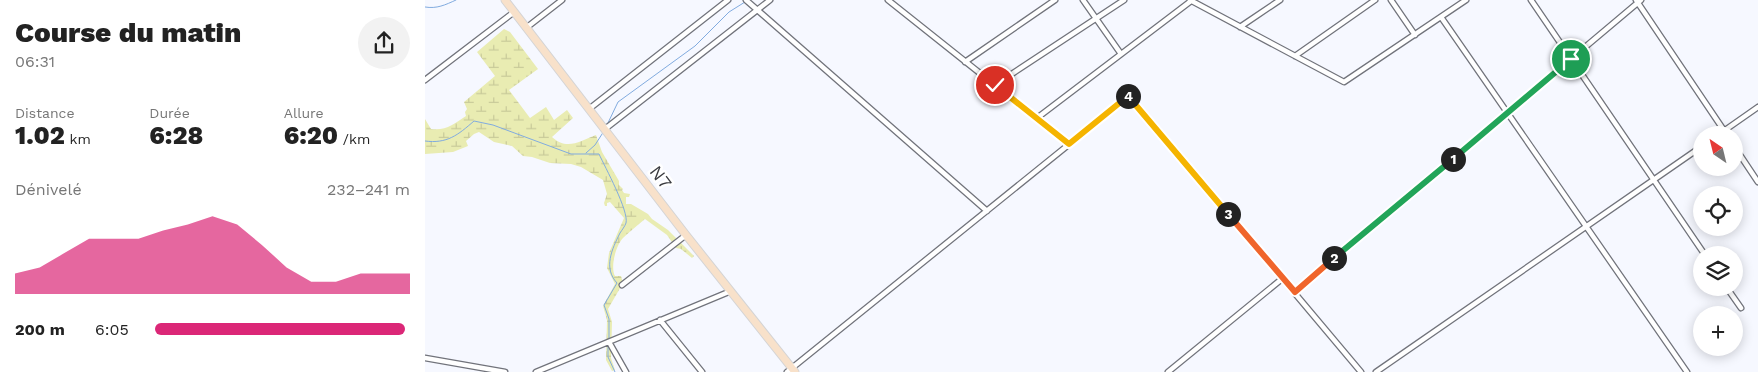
<!DOCTYPE html>
<html lang="fr">
<meta charset="utf-8">
<style>
:root{--surface:#fff;--page:#f2f2f2;--text:#222;--muted:#767676;--accent:#db2777}
body{margin:0;font-family:"Work Sans",sans-serif;background:var(--page);color:var(--text);height:100vh;display:flex;flex-direction:column;font-size:19px;white-space:nowrap}
*{box-sizing:border-box;margin:0}
p{font-size:16px;color:var(--muted)}
.icon{flex:none;width:28px;height:28px;fill:none;stroke:currentColor;stroke-width:2;stroke-linecap:round;stroke-linejoin:round}
.map{position:relative;flex:1;overflow:hidden}
.side{display:flex;flex-direction:column;background:var(--surface);width:425px}
.side>*{flex:none}
.needle{width:32px;rotate:325deg}
.controls{position:absolute;left:1268px;top:126px;display:grid;gap:10px}
.controls a{display:grid;place-items:center;width:50px;height:50px;border-radius:50%;background:var(--surface);box-shadow:0 2px 12px #0003;font-size:25px}
.pin{position:absolute;display:grid;place-items:center;width:42px;height:42px;color:#fff;margin:-21px;border:2px solid #fff;border-radius:50%;box-shadow:0 1px 5px #0007}
.km{position:absolute;width:25px;height:25px;margin:-12px;border-radius:50%;background:#222;color:#fff;font-size:14px;line-height:25px;text-align:center}
.round{display:grid;place-items:center;flex:none;width:52px;height:52px;border-radius:26px;background:var(--page)}
.overview{display:flex;align-items:center;justify-content:space-between;height:85px;padding:0 15px}
h1{font-size:28px;font-weight:800;line-height:38px}
.metrics{display:grid;grid-template-columns:repeat(3,1fr);gap:8px;height:85px;padding:5px 15px}
.metrics div{display:grid;align-content:center}
.metrics b{font-size:25px;font-weight:800}
.metrics small{font-size:14px;font-weight:400}
.metrics p{font-size:14px}
.chart{height:140px;padding:10px 15px}
.chart p{display:flex;justify-content:space-between}
.chart svg{width:100%;height:90px;margin-top:5px;fill:var(--accent);opacity:.7}
ul{padding:0 15px;list-style:none;font-size:16px}
li{display:grid;grid-template-columns:80px 60px 1fr;align-items:center;height:38px}
li i{height:12px;border-radius:6px;background:var(--accent)}
main{display:flex;flex:1;min-height:0}
.map>svg:first-child{display:block}
</style>
<main>
<section class="side">
<div class="overview"><div><h1>Course du matin</h1><p>06:31</p></div><a class="round"><svg class="icon" aria-label="share" viewBox="0 0 24 24"><path d="M12 15V3M7 8l5-5 5 5M5 13v7h14v-7"/></svg></a></div>
<div class="metrics">
<div><p>Distance</p><b>1.02<small> km</small></b></div>
<div><p>Durée</p><b>6:28</b></div>
<div><p>Allure</p><b>6:20<small> /km</small></b></div>
</div>
<div class="chart"><p><span>Dénivelé</span>232–241 m</p>
<svg viewBox="0 0 160 44" preserveAspectRatio="none"><path d="M0 44V34L10 31L20 24L30 17L40 17L50 17L60 13L70 10L80 6L90 10L100 20L110 31L120 38L130 38L140 34L150 34L160 34V44z"/></svg>
</div>
<ul>
<li><b>200 m</b>6:05<i style="width:98%"></i></li>
</ul>
</section>
<div class="map">
<svg width="1333" height="372" viewBox="0 0 1333 372">
<defs>
<pattern id="wetland-marsh" width="20" height="14" patternUnits="userSpaceOnUse" patternTransform="scale(1.25)"><rect width="20" height="14" fill="#e9ecb2"/><path d="M1 5h8M5 5V1M11 12h8M15 12V8" fill="none" stroke="#c9cb9a"/></pattern>
</defs>
<rect width="100%" height="100%" fill="#f6f8ff"/>
<path fill="url(#wetland-marsh)" d="M79,29l6,3 28,37 -29,21 21,28 16,-11 8,13 13,-10 6,8 -21,19c15,14 28,4 44,-2l6,17 17,29v4l4,4 -1,1 2,3 6,1 -1,3h-3v7h5l17,10 4,5 16,11 26,26 -2,2 -11,-9 -5,-1 -9,-13 -22,-16c-7,6 -15,12 -22,19 -7,7 -13,29 -8,38h6l2,7 -15,26 4,13 -1,36 4,12 -3,1 -6,-11 1,-40 -4,-14 12,-22 -8,-16 2,-15 15,-35 -14,-16 -3,1v3h-2l-1,-3 3,-9 -4,-14 -22,-13 -10,-3 -21,-1 -18,-6 -9,-1 -11,-10 -18,-4 -15,-10 -5,2 -8,7 2,5 -15,6 -28,2v-35l6,10c15,2 23,-5 35,-13l-1,-4 2,-3 -3,-7 31,-26 -18,-24z"/>
<g fill="none" stroke-linecap="round" stroke-linejoin="round">
<path stroke="#81abdf" stroke-width="1" d="M0,7c12,2 20,-2 31,-7
M182,125l11,-23 77,-56 34,-34 16,-10
M0,141c22,3 33,-6 49,-20l19,4 78,29h28c6,13 30,57 27,69 -1,3 -4,7 -6,10 -8,16 -17,35 -3,50l-13,22 5,14v22
M161,153l9,-8 9,-14
M183,345v12l7,15"/>
<g stroke="#71737b" stroke-width="7">
<path id="street" d="M321,0l241,211
M463,0l181,144
M658,0l38,54
M765,0l154,82 122,-82
M966,0l24,35
M1106,0l174,255
M1211,0l91,135
M1016,17l246,355
M815,27l40,-27
M101,28l36,-28
M870,56l80,-56
M540,62l90,-62
M0,80l89,-68
M570,85l129,-85
M164,109l139,-109
M612,118l154,-117
M180,129l165,-129
M1293,135l40,-28
M1309,146l24,36
M197,285l64,-50
M1302,288l14,20
M869,292l347,-292
M235,320l42,52
M184,342l17,30
M0,358l80,14
M111,372l195,-81
M362,372l342,-276 232,276
M743,372l115,-94
M951,372l325,-225"/>
</g>
<g stroke="#d4d4d5" stroke-width="9">
<path id="primary" d="M80,0l181,235 109,137"/>
</g>
<use href="#street" stroke="#fff" stroke-width="4.5"/>
<use href="#primary" stroke="#f8e1ca" stroke-width="7"/>
</g>
<g fill="none" stroke-linecap="round" stroke-linejoin="round">
<g stroke="#fff" stroke-width="10">
<path id="split-1" d="M1028,159l118,-100"/>
</g>
<g stroke="#fff" stroke-width="10">
<path id="split-2" d="M909,258l119,-99"/>
</g>
<g stroke="#fff" stroke-width="10">
<path id="split-3" d="M803,214l67,78 39,-34"/>
</g>
<g stroke="#fff" stroke-width="10">
<path id="split-4" d="M703,96l100,118"/>
</g>
<g stroke="#fff" stroke-width="10">
<path id="split-5" d="M570,85l74,59 59,-48"/>
</g>
<use href="#split-1" stroke="#22a559" stroke-width="6"/>
<use href="#split-2" stroke="#22a559" stroke-width="6"/>
<use href="#split-3" stroke="#f0652b" stroke-width="6"/>
<use href="#split-4" stroke="#f5b400" stroke-width="6"/>
<use href="#split-5" stroke="#f5b400" stroke-width="6"/>
</g>
<g text-anchor="middle" dominant-baseline="central" stroke-width="5" stroke-linejoin="round" paint-order="stroke">
<g font-size="18" fill="#3b3c40" stroke="#fff">
<text transform="translate(236 177) rotate(53)">N7</text>
</g>
</g>
</svg>
<div class="controls">
<a><svg class="needle" viewBox="-14 -14 28 28"><path d="M0-13l5 13h-10z" fill="#e53935"/><path d="M0 13l5-13h-10z" fill="#767676"/></svg></a>
<a><svg class="icon" aria-label="locate" viewBox="0 0 24 24"><circle cx="12" cy="12" r="6"/><path d="M12 2v4M12 18v4M2 12h4M18 12h4"/></svg></a>
<a><svg class="icon" aria-label="layers" viewBox="0 0 24 24"><path d="M12 4l9 5-9 5-9-5zM3 14l9 5 9-5"/></svg></a>
<a>+</a>
</div>
<div class="pin" style="left:1146px;top:59px;background:#1e9e55"><svg class="icon" aria-label="arrive" viewBox="0 0 24 24"><path d="M6 21V4h12l-3 4 3 4H6"/></svg></div>
<div class="pin" style="left:570px;top:85px;background:#d93025"><svg class="icon" aria-label="check" viewBox="0 0 24 24"><path d="M5 12l5 5 9-10"/></svg></div>
<b class="km" style="left:1028px;top:159px">1</b>
<b class="km" style="left:909px;top:258px">2</b>
<b class="km" style="left:803px;top:214px">3</b>
<b class="km" style="left:703px;top:96px">4</b>
</div>
</main>
